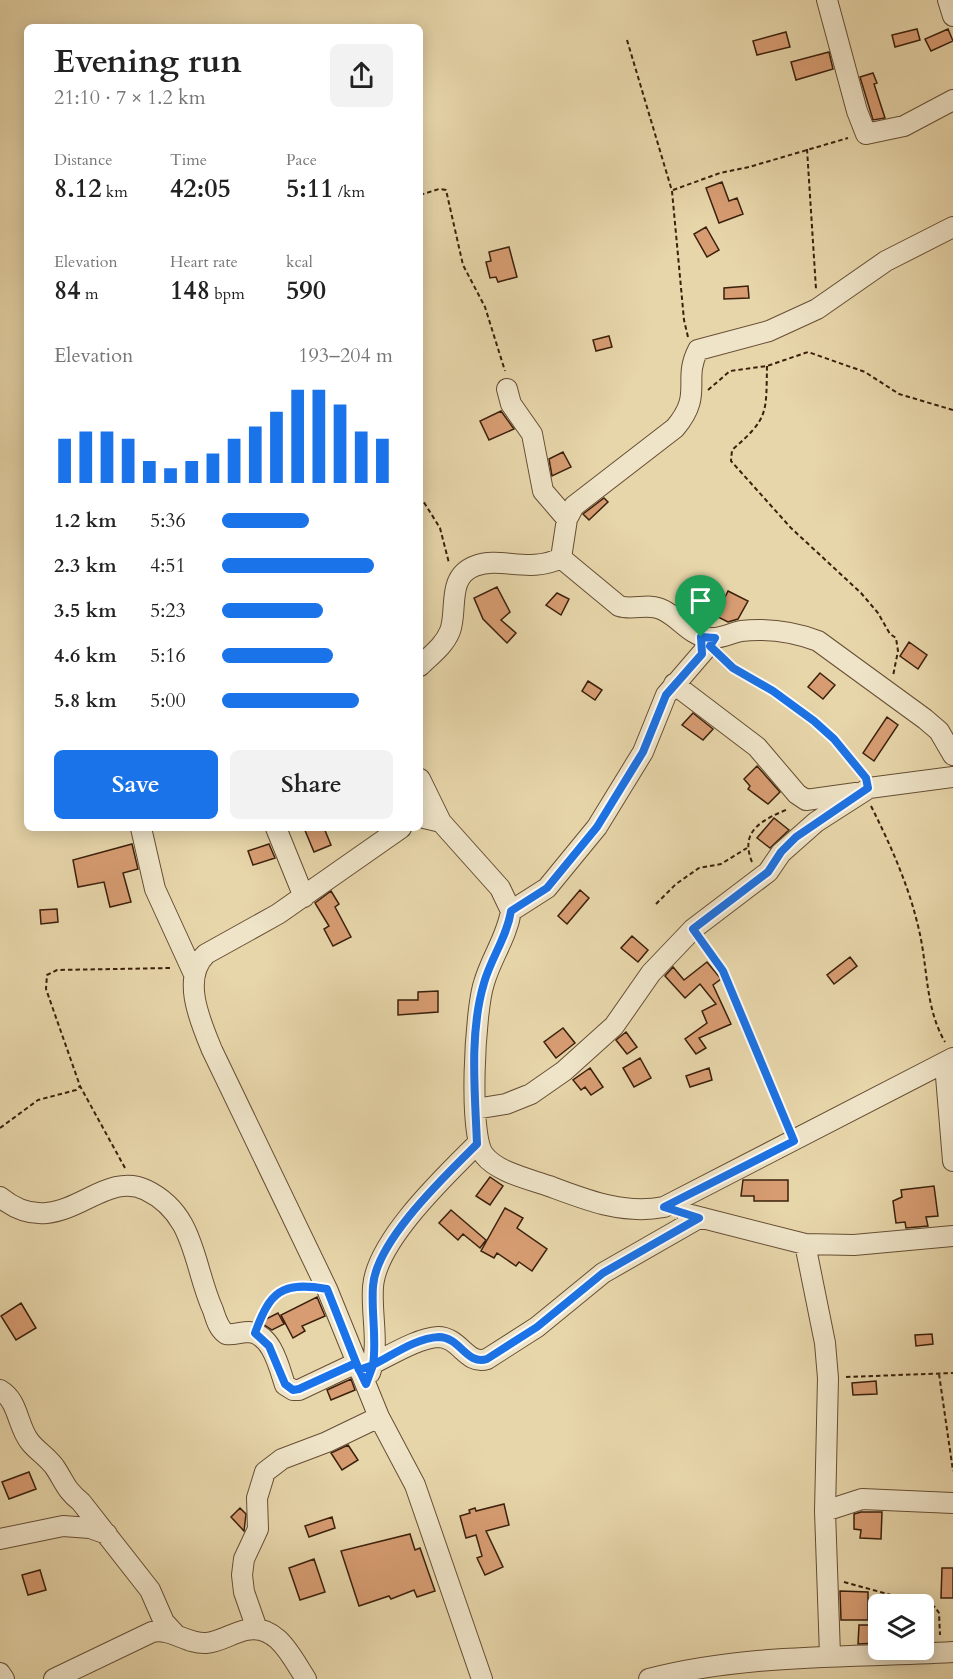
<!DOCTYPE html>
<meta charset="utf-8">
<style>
:root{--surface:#fff;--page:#f2f2f2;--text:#222;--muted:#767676;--accent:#1a73e8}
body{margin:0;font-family:Cardo,serif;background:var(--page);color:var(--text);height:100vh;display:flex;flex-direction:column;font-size:22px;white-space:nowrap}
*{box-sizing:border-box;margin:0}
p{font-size:20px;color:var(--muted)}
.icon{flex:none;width:33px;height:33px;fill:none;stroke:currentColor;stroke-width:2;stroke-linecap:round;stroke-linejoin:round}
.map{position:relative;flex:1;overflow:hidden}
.details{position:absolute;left:24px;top:24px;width:399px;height:807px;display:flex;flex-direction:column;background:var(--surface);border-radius:9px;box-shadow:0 3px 15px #0003}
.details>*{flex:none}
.buttons{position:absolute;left:868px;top:1594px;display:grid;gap:12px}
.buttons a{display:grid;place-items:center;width:66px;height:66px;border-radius:9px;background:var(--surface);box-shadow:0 3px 15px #0003;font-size:30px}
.pin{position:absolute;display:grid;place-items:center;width:51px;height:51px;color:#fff;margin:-62px -26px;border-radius:50% 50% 50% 0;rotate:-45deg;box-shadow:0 0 6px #0007}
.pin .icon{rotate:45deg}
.round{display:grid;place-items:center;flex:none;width:63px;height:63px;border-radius:9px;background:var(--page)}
.head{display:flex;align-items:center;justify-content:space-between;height:102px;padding:0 30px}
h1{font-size:33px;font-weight:800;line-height:45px}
.metrics{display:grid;grid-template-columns:repeat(3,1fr);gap:9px;height:102px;padding:6px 30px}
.metrics div{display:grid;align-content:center}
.metrics b{font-size:26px;font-weight:800}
.metrics small{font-size:16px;font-weight:400}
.metrics p{font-size:16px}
.chart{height:168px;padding:12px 30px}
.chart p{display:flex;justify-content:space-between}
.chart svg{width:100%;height:108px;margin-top:6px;stroke:var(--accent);stroke-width:6}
.cta{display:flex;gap:12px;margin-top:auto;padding:12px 30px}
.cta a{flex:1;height:69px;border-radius:9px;background:var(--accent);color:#fff;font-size:24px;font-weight:800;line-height:69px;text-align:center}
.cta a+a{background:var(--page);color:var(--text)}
ul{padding:0 30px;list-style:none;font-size:20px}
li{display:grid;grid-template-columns:96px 72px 1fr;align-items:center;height:45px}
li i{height:15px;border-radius:8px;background:var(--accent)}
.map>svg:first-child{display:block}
</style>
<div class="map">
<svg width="953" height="1679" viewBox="0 0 953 1679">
<rect width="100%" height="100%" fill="#e7d6aa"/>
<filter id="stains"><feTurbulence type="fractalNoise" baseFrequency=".00333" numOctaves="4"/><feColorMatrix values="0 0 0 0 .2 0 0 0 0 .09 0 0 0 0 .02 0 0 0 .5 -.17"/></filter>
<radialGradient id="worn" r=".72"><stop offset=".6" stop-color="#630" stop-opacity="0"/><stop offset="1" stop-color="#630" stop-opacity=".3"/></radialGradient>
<path fill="#d79c72" stroke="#3b200c" stroke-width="1.5" d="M917,29l3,11 -25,7 -3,-12z
M948,29l5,12 -22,10 -6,-12z
M786,32l4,15 -33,8 -4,-14z
M829,52l4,17 -37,11 -5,-18z
M873,73l4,10 -3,1 11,34 -12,2 -13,-43z
M722,182l7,19 8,-3 6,16 -24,9 -13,-35z
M706,227l13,23 -12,7 -13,-23z
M509,247l8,30 -19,5 -2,-5 -6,1 -4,-16 5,-1 -2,-9z
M748,286l1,12 -25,1v-11z
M609,336l3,11 -16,4 -3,-11z
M501,411l13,18 -25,11 -9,-19z
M563,452l8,15 -19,9 -3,-17z
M604,498l4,4 -19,18 -6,-6z
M700,578l9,7 -12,14 -8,-7z
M497,587l13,25 -9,8 15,13 -9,10 -24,-24 -9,-21z
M728,591l20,10 -10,18 -10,3 -12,-6z
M557,593l12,6 -8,16 -15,-10z
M909,642l18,13 -9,14 -18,-13z
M820,673l15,12 -12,14 -15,-12z
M588,681l14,9 -7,10 -13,-9z
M693,713l20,16 -10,11 -21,-15z
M887,717l11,8 -24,36 -11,-8z
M757,766l23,26 -12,12 -20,-15 2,-3 -6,-7z
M774,818l15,12 -19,18 -13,-10z
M304,828h20l7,17 -17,7z
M132,844l6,25 -15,4 8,29 -21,5 -6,-25 -26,5 -5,-27z
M269,844l6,14 -22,7 -5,-14z
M580,890l9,8 -22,26 -9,-8z
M331,891l8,13 -4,3 16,30 -18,9 -9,-17 5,-3 -14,-23z
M57,909l1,13 -17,2 -1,-14z
M632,936l16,14 -10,12 -17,-14z
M850,957l7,9 -23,18 -7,-9z
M707,962l14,17 -8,6 18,39 -32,14 7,10 -10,6 -11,-15 22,-16 -5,-12 14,-7 -16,-20 -15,14 -20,-22 8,-9 11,13z
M438,991v21l-40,3v-15h20v-8z
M563,1028l12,15 -19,15 -12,-16z
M626,1032l11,15 -10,7 -11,-14z
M640,1058l11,20 -17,9 -11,-19z
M590,1068l13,19 -12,8 -6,-8 -4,3 -8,-10z
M709,1068l3,12 -22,7 -4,-11z
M490,1177l13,9 -13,19 -14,-9z
M743,1180h45v21h-34v-5h-13z
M934,1186l4,30 -12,1 2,9 -22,2 -1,-6 -9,1 -3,-22 9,-4 -1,-7z
M505,1208l18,10 -6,10 30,21 -15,22 -13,-9 -3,4 -19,-13 -3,5 -13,-7z
M451,1210l35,30 -6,8 -17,-14 -5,6 -19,-17z
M317,1297l8,19 -23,10 3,5 -12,7 -12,-23z
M21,1303l15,25 -20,12 -15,-24z
M278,1313l6,11 -12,6 -12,-8z
M932,1334l1,10 -17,2 -1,-11z
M351,1379l4,11 -24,10 -4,-10z
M876,1381l1,13 -24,1 -1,-12z
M348,1445l10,15 -16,10 -11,-17z
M29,1472l7,17 -27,10 -7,-17z
M504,1504l5,21 -23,6 17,36 -18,8 -8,-17 5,-2 -6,-21 -10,3 -6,-22 10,-3 -1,-3 6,-2 1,3z
M240,1508l6,6 -2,17 -13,-14z
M861,1512h21l-1,27 -21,-1 1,-8 -7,-1v-15z
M332,1517l3,11 -26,9 -4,-11z
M410,1534l5,16 5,-2 15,43 -18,6 -3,-7 -23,9 -2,-3 -30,10 -18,-55z
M314,1559l11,33 -25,8 -11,-32z
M942,1568h11v30h-12z
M40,1570l6,20 -18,5 -6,-20z
M840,1591l28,1v28h-27z
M859,1625h20v18l-21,1z"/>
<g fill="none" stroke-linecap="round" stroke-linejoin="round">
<g stroke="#664e34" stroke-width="22">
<path id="minor" d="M827,0l30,111 9,23 38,-8 49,-26
M948,0l5,16
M507,389l4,15 21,30 11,57 24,28
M561,558l58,48c15,5 29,-4 44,4 17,8 27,26 47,28 11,1 21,-5 31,-7 27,-3 53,1 77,10l107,78 14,12 14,24
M420,666c11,-11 24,-20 30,-35 8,-21 -4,-54 25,-65 26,-10 54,8 86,-8l6,-39 7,-13 101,-78c29,-34 7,-47 23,-78l71,-19 48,-22 69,-48 67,-34
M674,684l83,63 40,47 9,6 50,-7
M420,779l21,43 59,66 11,23c-4,26 -20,47 -27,72 -9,27 -16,152 0,172 13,17 45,24 65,31 38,14 74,29 115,21l289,-149
M420,817l21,5
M141,828l14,61 38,83
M276,828l28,69
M401,828l-123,86 -72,40c-25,24 -6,67 6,96l115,239 52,128 36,68 67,194
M511,911l36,-23 50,-61 46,-75 23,-57 49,-57
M945,1064l8,97
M475,1109l31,-5 25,-10 33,-23 50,-45 37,-53 42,-44 75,-57 13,-19 35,-31 53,-34 84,-11
M0,1197c60,49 99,-30 146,-7 50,24 47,76 67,120 3,9 5,18 13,24 8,1 15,-2 23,-2 23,2 30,35 36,53l8,5h6l57,-27
M687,1214l118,30 49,1 99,-9
M805,1244l20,99 3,35 -3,133 5,144
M359,1370c23,-9 56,-32 79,-33 22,0 29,29 49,22l50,-32 66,-54 96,-55
M370,1373c10,-28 1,-57 3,-86 3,-46 72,-111 104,-143
M0,1390c19,11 17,36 30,52 8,10 19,16 26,27 9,14 10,21 25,33l69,88 14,32 11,12
M825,1511l37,-12 91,4
M0,1539l63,-13 27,2 17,6
M257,1629l-13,-37 -2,-17 2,-16 14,-30 -1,-31 8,-26 17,-13 45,-17 52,-25
M0,1673l4,6
M54,1679l98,-47c20,-4 34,12 54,11 14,-1 26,-10 40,-13 31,-7 46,28 60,49
M649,1679c100,-26 202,-21 304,-27"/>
</g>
<path stroke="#3b200c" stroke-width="2" stroke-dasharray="4.5 3" stroke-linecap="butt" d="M627,40l45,151 12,129 4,17
M807,149l9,140
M673,190l47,-17 29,-6 99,-29
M420,195l19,-6 7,1 17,75 22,42 20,64
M767,366c-1,47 2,52 -35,84l-1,11 60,67 70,65 17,20 12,21 6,4 2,13 -5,25
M708,390l22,-19 37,-5 41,-14 57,20 34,22 54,16
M420,496l20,32 9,35
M721,657l12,11 40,23 41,30 20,18 27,33
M871,806c20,40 38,80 48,124 9,38 6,78 26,112
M752,862c-13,-32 11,-42 36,-53
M656,904l20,-20 23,-16 22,-4 26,-16
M703,943l20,28 64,155
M0,1128l38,-28 38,-10 4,-4
M125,1168l-45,-82 -34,-97 1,-14 10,-5 115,-2
M261,1317c8,-21 22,-31 45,-31
M939,1374l14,97
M846,1377l107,-4
M844,1582l91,25 4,6 1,22"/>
<use href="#minor" stroke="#efe4c8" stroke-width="20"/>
</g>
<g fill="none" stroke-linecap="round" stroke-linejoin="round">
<g stroke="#fff" stroke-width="12">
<path id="route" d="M701,637l1,17 -36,41 -23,57 -46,75 -50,61 -36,23c-4,26 -20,47 -27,72 -15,50 -9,110 -7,161 -32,32 -101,97 -104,142 -2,26 4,53 0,79l-14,5 -32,-81c-46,-8 -57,3 -72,44l14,13 16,38 8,6 6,-1 57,-26 10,21 7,-19c20,-10 43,-27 66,-28 21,0 28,29 48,22l50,-32 66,-54 96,-55 -35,-11 130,-66 -71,-170 -30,-42 75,-57 13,-20 15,-15 72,-49 -2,-10 -32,-39 -20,-18 -41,-30 -40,-23 -23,-22 5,-8 -14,-1"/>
</g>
<use href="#route" stroke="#1a73e8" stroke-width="8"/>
</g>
<rect width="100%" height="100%" filter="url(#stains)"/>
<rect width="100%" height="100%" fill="url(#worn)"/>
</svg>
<div class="buttons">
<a><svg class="icon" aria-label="layers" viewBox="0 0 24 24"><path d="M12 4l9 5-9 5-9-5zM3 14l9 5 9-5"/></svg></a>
</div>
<div class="pin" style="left:701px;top:637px;background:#1e9e55"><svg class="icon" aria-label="arrive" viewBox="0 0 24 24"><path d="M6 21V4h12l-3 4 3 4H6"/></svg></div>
<section class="details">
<div class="head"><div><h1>Evening run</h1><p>21:10 · 7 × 1.2 km</p></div><a class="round"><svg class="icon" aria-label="share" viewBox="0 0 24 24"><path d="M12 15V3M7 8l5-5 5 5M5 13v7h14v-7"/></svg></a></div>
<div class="metrics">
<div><p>Distance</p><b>8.12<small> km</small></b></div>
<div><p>Time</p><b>42:05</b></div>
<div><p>Pace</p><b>5:11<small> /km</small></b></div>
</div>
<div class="metrics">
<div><p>Elevation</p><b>84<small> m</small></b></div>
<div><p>Heart rate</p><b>148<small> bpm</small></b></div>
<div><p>kcal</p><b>590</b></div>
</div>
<div class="chart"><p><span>Elevation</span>193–204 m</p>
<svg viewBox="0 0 160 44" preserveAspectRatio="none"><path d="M5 44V26M15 44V23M25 44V23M35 44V26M45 44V35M55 44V38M65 44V35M75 44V32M85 44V26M95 44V21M105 44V15M115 44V6M125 44V6M135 44V12M145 44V23M155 44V26"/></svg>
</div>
<ul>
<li><b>1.2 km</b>5:36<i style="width:51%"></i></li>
<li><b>2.3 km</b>4:51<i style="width:89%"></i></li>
<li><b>3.5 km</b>5:23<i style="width:59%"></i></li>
<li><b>4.6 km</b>5:16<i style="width:65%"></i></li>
<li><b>5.8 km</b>5:00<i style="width:80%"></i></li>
</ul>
<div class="cta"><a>Save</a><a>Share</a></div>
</section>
</div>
